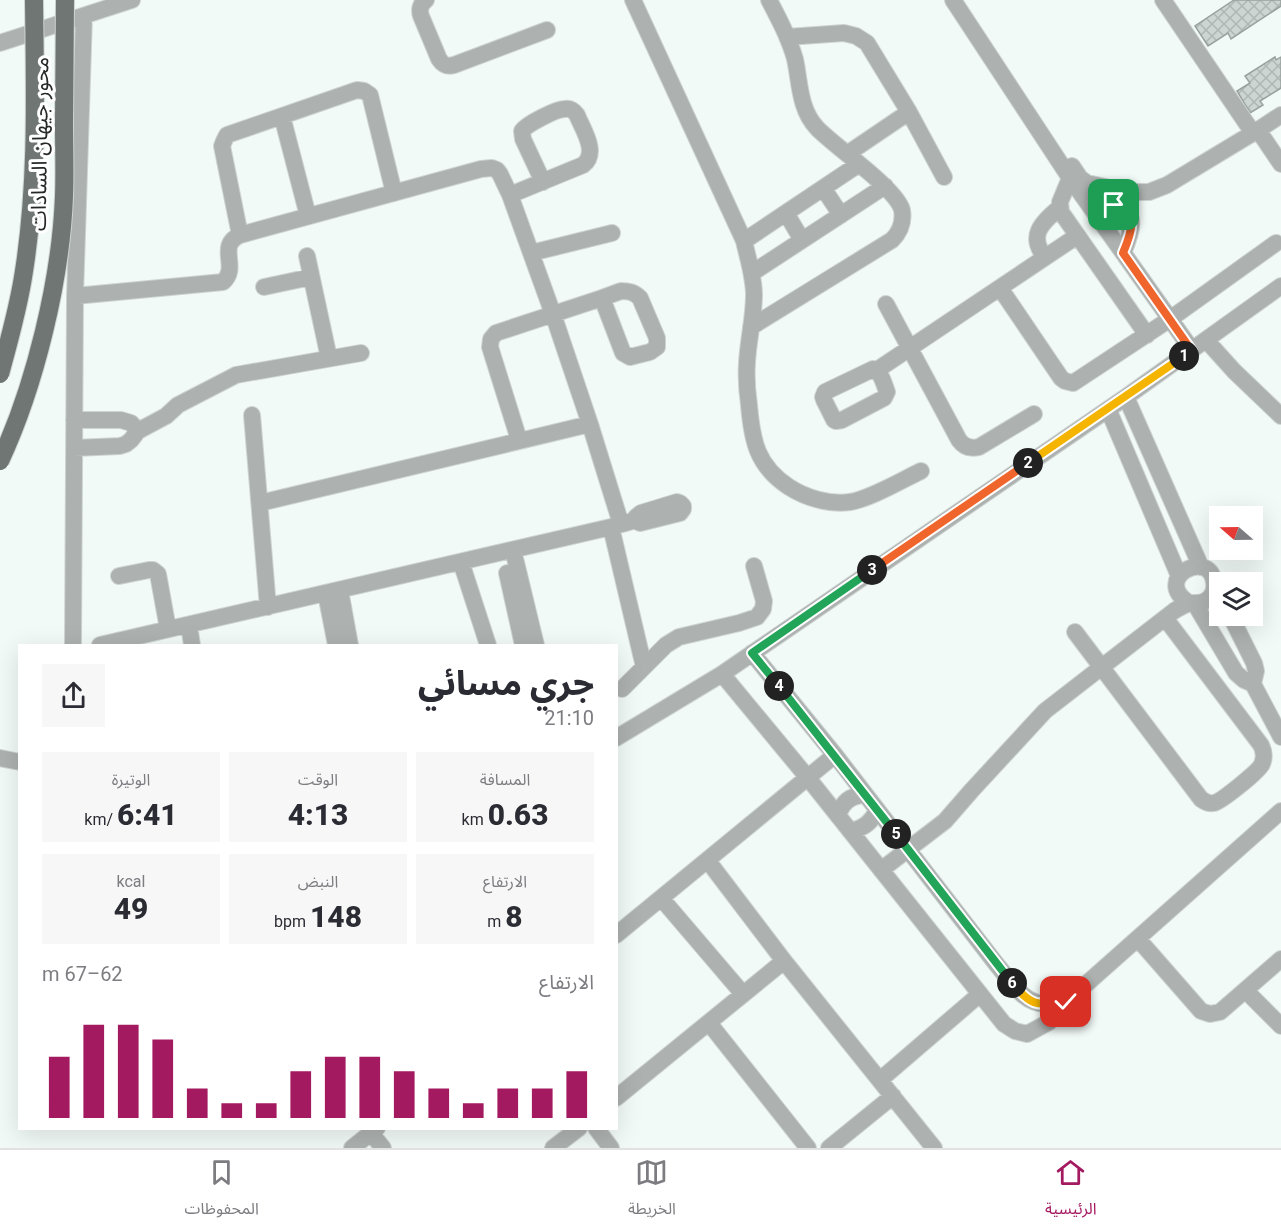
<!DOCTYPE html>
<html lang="ar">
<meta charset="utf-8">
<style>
:root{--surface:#fff;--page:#f7f7f7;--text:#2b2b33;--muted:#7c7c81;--line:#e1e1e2;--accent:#a41a61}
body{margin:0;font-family:Roboto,"Noto Sans Arabic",sans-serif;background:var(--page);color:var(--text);direction:rtl;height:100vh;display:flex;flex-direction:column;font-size:22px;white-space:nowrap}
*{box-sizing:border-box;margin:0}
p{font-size:20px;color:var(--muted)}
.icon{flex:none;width:33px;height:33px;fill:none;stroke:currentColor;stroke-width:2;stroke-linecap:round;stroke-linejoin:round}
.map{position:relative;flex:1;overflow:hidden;direction:ltr}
.drawer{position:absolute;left:18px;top:644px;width:600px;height:486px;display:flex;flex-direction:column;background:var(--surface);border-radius:0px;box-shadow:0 6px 24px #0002;direction:rtl}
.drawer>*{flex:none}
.needle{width:39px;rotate:290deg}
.tools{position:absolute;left:1209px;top:506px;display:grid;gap:12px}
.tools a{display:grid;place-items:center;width:54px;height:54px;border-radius:0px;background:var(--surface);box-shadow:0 6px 24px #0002;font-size:30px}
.pin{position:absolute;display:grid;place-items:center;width:51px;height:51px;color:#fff;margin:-26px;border-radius:12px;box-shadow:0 3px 9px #0006}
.km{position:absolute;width:30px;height:30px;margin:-15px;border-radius:50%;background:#222;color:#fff;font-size:16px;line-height:30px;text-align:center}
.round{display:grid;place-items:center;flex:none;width:63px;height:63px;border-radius:0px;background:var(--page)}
.head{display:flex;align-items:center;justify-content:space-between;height:102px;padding:0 24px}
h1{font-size:33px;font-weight:800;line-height:45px}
.stats{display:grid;grid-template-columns:repeat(3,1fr);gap:9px;height:102px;padding:6px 24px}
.stats div{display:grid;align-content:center;border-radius:0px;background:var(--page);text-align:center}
.stats b{font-size:30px;font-weight:800}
.stats small{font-size:16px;font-weight:400}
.stats p{font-size:16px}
.chart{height:168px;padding:12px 24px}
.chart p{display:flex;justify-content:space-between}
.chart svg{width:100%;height:108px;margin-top:6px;stroke:var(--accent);stroke-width:6}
.dock{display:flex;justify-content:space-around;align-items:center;height:84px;border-top:2px solid var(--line);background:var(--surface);font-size:16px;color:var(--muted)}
.dock a{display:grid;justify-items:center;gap:3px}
.dock .active{color:var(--accent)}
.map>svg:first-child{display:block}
</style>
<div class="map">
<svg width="1281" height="1148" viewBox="0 0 1281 1148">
<defs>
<pattern id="building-cross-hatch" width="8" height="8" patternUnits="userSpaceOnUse" patternTransform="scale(1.5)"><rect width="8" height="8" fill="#ccd5d2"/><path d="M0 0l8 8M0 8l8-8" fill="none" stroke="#afb7b4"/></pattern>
</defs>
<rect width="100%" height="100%" fill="#f2faf8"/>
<path fill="url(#building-cross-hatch)" stroke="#99a19f" stroke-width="1.5" d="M1234,0h47v6l-50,33 -3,-6 -20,13 -13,-20z
M1275,57l1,3 5,-3v31l-21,13 3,4 -13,8 -13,-22 13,-8 -5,-7z"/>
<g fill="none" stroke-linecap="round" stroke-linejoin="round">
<g stroke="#cdd4d2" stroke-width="18">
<path id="minor" d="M426,0c-6,4 -7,10 -5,16l18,43c4,6 8,8 15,6l93,-35
M633,0l111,241c4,18 10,36 10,54 0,23 -6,46 -7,68 -1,14 0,28 2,42 3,36 8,61 40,82 17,11 41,18 61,15 20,-3 52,-22 71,-31
M953,0l117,178 122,172
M1163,0l90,133
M787,37l57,-4 12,3 11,7 42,69 35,65
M0,43l132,-43
M282,116l26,100
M1258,130l23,34
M847,154l62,-42
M1072,166l8,12 7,5 41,9h21l18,-7 91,-55 23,-15
M1070,178l-10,24 1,10 86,123
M823,188l18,27
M510,195l73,-30c16,-12 0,-35 -6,-50 -3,-4 -6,-7 -12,-6 -9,0 -38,15 -43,22l1,8 20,43
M1089,205c8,0 17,-2 25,0 27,5 16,31 9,48
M786,213l16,27
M240,235l-18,-89 2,-5 3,-6 130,-45 7,1 6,4 24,98
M744,241l115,-77
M531,253l81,-20
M307,256l22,102
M1045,257c-18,-22 -2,-35 15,-50
M752,273l133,-87
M264,287l47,-10
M1000,288l61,90 4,3 8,2 97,-64 106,-76
M621,291c8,0 13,1 19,7l17,40v9l-7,5 -20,5 -7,-4 -21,-55z
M75,296l148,-14c17,-15 -7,-36 17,-47l241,-66 11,-1 5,2 3,4 10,21 43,119 37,110 31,100
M886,304l73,136c5,7 12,9 20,7l55,-33
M751,327l141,-87c8,-8 12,-18 10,-30 -6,-22 -67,-63 -85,-82 -18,-19 -17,-46 -22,-69 -6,-21 -16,-40 -26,-59
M1206,340l28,31 47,45
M873,369c8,2 11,15 14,23l-3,6 -42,22 -6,1 -2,-1 -10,-20 -1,-3 2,-5z
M877,370l200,-134
M1126,397l75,170
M1108,409l71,167
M252,415l16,192
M74,420h47l10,3 7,8
M519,440l-29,-93 1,-8 5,-6 106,-35
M74,448l46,-2 6,-2 5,-4 7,-9 28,-15 12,-11 58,-30 125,-22
M677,502l3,1 3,3v3l-3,4 -40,10c-3,-1 -4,-2 -4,-6l5,-4z
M260,503l330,-79
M611,527l33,140
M513,550l23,95
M461,562l27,83
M507,573l16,72
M119,576l30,-6h4l5,4 10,55
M340,590l10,55
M326,594l10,51
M1195,604l41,69 8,7 9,4 28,53
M1230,615l24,48 2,8 -3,13
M189,625l3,20
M1075,632l126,167c4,3 8,5 13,4 8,-2 45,-32 48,-39 3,-7 2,-13 -1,-19l-96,-127
M73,645l2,-349 9,-280
M100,645l511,-118 25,-7
M752,653l83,102 162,210c14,16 26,39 49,39 6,0 13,-1 20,-2
M722,674l86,104 196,246 11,7 12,3 22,-12 17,-20 215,-191
M622,689l44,-44 13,-8 60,-14 18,-6 6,-8 1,-8 -10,-35
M616,738l106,-64 404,-277 155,-111
M0,758l20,4
M838,816c4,-14 13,-21 27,-21
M850,831c13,-2 22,-9 27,-21
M708,861l76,100 150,187
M881,870l64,-49 27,-31 73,-79 129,-100c5,-3 11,-7 17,-8 6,0 12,1 17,-4 5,-4 7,-10 6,-17 -5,-35 -63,-3 -25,21
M661,898l82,96
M616,935l219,-180
M1138,939l63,72 9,3 10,-2 61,-53
M1246,991l35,35
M709,1023l99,125
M880,1080l100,-86
M616,1098l168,-137
M596,1128l15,20
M371,1133l12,15
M352,1148l25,-20
M553,1148l26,-20
M829,1148l64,-52"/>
</g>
<use href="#minor" stroke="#adb1b0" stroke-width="16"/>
<g stroke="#cdd4d2" stroke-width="20" stroke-linecap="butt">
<path id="major-bridge" d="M0,374c9,-33 19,-68 24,-103 14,-89 11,-181 10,-271
M0,461c35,-75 61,-182 64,-265 1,-24 0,-48 0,-73 0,-41 1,-82 1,-123"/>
</g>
<use href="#major-bridge" stroke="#6f7674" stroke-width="18"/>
</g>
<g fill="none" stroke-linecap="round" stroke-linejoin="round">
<g stroke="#fff" stroke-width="12">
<path id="split-1" d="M1114,205c26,8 17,29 9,48l69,98 -8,5"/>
</g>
<g stroke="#fff" stroke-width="12">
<path id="split-2" d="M1028,463l156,-107"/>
</g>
<g stroke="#fff" stroke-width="12">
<path id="split-3" d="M872,570l156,-107"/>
</g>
<g stroke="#fff" stroke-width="12">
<path id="split-4" d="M779,686l-27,-33 120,-83"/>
</g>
<g stroke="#fff" stroke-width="12">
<path id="split-5" d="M779,686l117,148"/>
</g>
<g stroke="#fff" stroke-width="12">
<path id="split-6" d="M896,834l116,149"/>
</g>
<g stroke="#fff" stroke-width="12">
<path id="split-7" d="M1012,983c20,24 24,22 54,19"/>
</g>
<use href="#split-1" stroke="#f0652b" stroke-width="8"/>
<use href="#split-2" stroke="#f5b400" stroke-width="8"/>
<use href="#split-3" stroke="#f0652b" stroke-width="8"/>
<use href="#split-4" stroke="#22a559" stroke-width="8"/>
<use href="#split-5" stroke="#22a559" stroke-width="8"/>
<use href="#split-6" stroke="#22a559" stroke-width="8"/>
<use href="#split-7" stroke="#f5b400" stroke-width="8"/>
</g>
<g text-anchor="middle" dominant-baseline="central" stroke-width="6" stroke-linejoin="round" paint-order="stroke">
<g font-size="21" fill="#252827" stroke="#fff">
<text transform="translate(40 144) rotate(-89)">محور جيهان السادات</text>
</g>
</g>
</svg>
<div class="tools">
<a><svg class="needle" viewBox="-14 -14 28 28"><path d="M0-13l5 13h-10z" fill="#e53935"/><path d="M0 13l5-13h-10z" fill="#7c7c81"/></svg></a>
<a><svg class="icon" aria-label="layers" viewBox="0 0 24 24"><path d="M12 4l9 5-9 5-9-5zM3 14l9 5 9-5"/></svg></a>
</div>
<div class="pin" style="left:1114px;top:205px;background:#1e9e55"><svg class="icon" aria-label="arrive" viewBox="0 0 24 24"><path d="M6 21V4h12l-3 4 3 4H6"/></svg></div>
<div class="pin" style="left:1066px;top:1002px;background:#d93025"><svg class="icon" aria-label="check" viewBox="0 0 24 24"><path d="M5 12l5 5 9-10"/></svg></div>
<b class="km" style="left:1184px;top:356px">1</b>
<b class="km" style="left:1028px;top:463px">2</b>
<b class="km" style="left:872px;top:570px">3</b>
<b class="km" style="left:779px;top:686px">4</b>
<b class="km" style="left:896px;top:834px">5</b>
<b class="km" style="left:1012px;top:983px">6</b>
<section class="drawer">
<div class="head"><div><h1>جري مسائي</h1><p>21:10</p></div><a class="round"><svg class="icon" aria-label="share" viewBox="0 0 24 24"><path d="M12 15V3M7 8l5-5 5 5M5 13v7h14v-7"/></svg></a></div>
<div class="stats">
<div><p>المسافة</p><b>0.63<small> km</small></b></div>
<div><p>الوقت</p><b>4:13</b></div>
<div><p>الوتيرة</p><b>6:41<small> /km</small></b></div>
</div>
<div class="stats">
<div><p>الارتفاع</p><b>8<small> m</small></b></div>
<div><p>النبض</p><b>148<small> bpm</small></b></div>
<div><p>kcal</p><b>49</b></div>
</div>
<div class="chart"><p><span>الارتفاع</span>62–67 m</p>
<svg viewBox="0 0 160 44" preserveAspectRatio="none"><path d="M5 44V19M15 44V6M25 44V6M35 44V12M45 44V32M55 44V38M65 44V38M75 44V25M85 44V19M95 44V19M105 44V25M115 44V32M125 44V38M135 44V32M145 44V32M155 44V25"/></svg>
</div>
</section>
</div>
<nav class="dock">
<a class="active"><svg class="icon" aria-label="home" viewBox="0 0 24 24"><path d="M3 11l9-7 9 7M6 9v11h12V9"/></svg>الرئيسية</a>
<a><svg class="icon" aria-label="map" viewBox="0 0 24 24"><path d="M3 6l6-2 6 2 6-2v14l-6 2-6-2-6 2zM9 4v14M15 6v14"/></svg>الخريطة</a>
<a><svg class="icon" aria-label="saved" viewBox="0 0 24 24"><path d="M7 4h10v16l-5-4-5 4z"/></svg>المحفوظات</a>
</nav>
